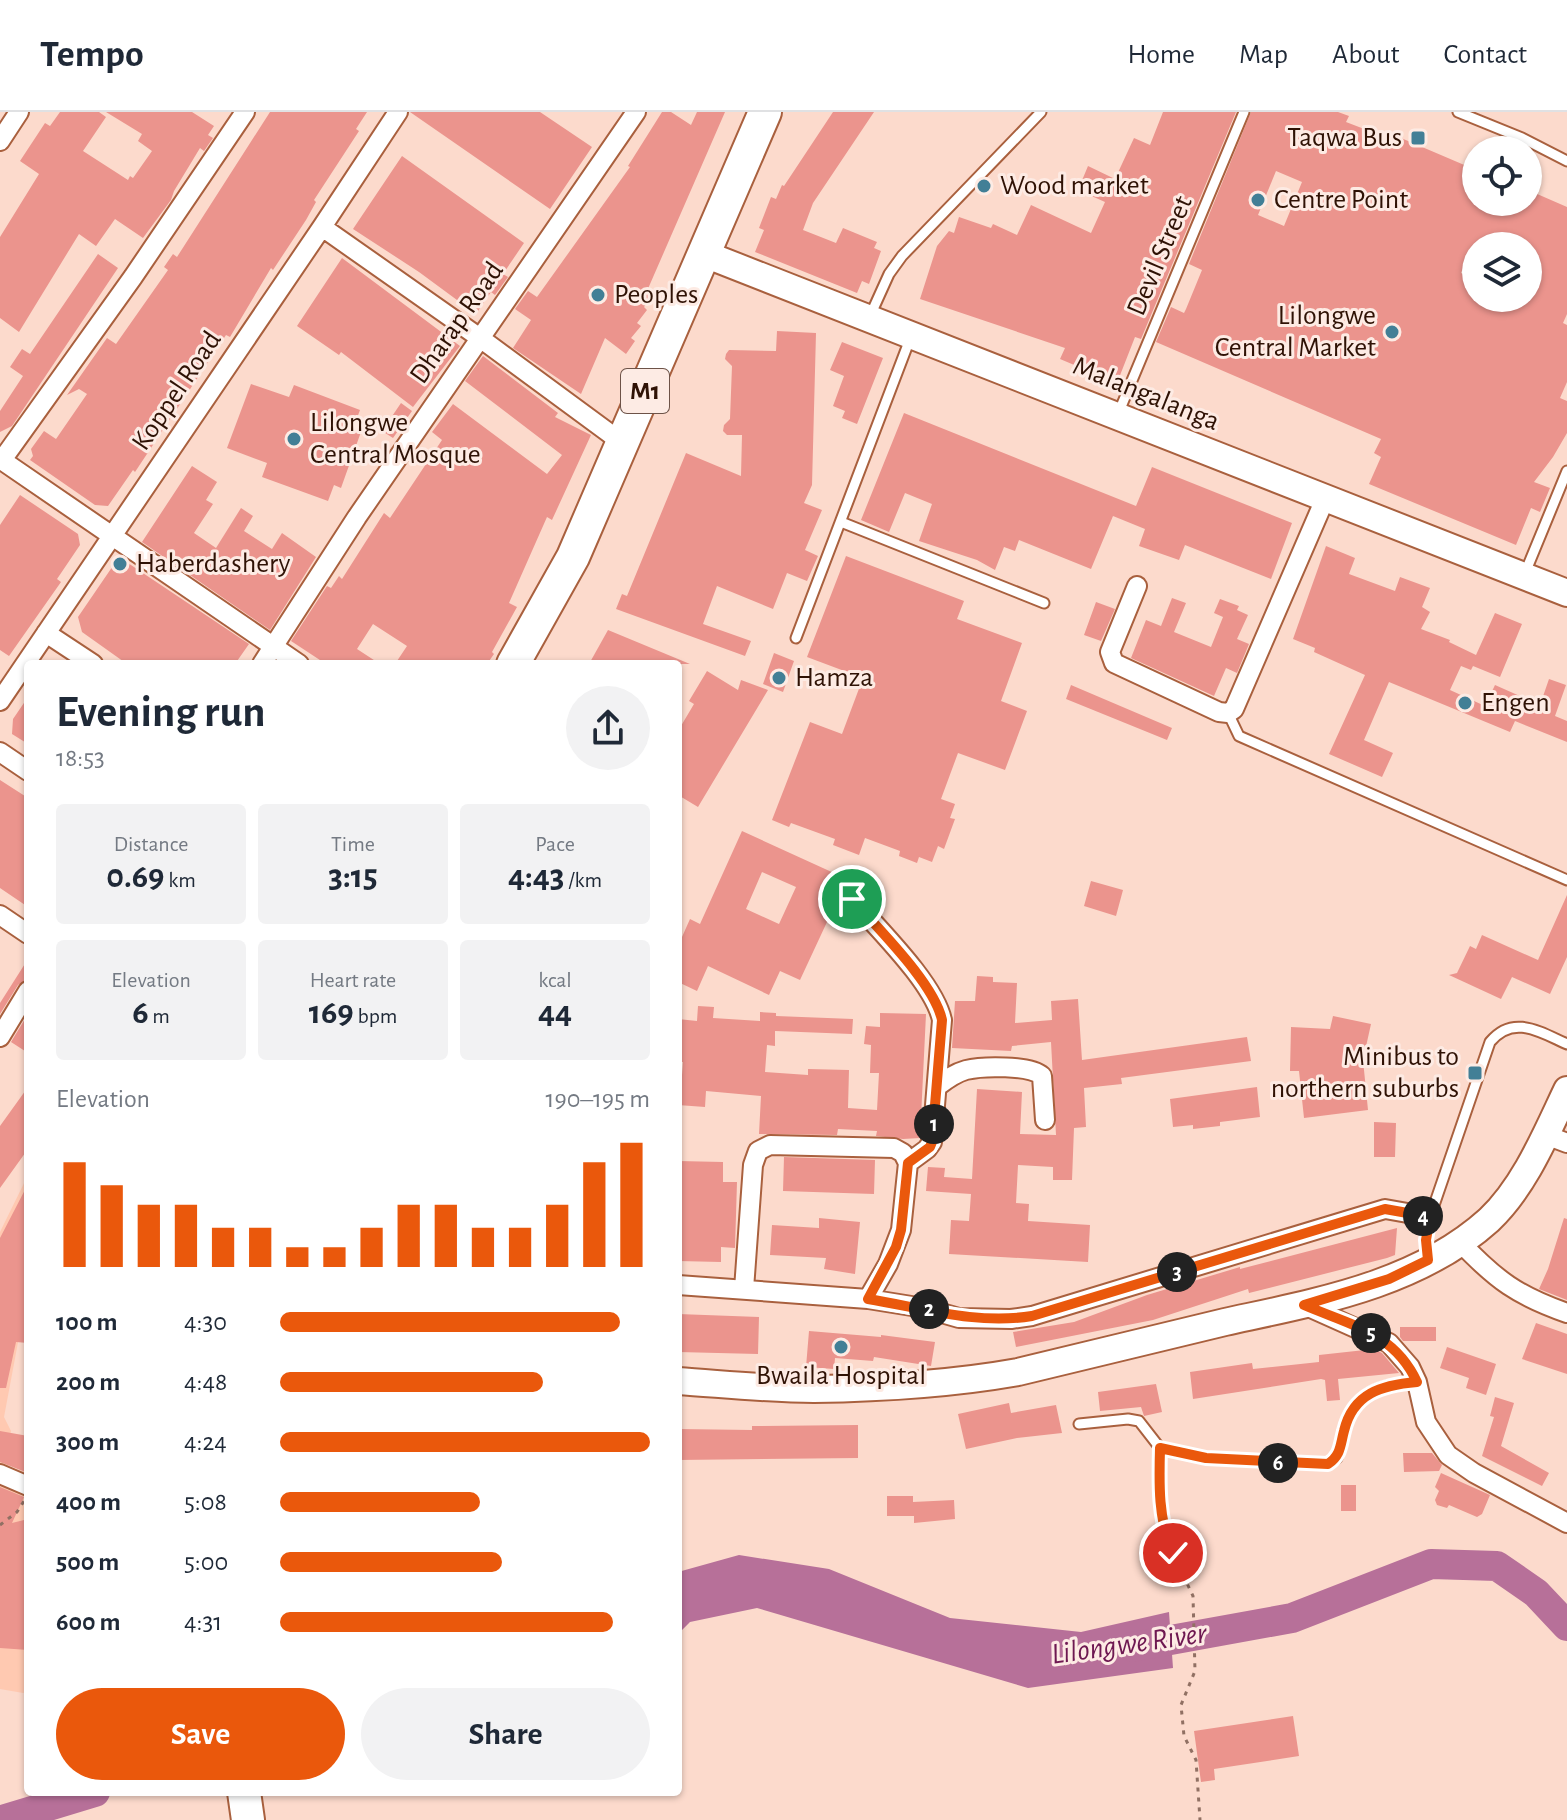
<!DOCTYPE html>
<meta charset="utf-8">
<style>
:root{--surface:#fff;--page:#f2f2f3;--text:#1f2937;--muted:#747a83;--line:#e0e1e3;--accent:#ea580c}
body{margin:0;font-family:"Alegreya Sans",sans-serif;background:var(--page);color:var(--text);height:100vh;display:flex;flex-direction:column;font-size:30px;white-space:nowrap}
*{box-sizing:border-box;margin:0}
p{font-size:26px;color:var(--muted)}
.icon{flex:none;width:44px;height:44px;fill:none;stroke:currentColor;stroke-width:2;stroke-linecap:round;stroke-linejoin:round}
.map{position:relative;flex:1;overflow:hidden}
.side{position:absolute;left:24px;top:548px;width:658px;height:1136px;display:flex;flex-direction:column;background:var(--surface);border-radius:8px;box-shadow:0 2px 6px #0004}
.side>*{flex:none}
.fabs{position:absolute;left:1462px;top:24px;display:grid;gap:16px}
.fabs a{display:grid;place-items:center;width:80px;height:80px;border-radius:50%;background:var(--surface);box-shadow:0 2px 6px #0004;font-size:40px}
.pin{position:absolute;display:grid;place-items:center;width:68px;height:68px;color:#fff;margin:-34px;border:4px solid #fff;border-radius:50%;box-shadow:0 2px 8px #0007}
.km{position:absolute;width:40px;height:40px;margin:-20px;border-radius:50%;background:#222;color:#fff;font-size:22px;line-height:40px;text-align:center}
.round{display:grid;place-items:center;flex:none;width:84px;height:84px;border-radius:42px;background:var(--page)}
.head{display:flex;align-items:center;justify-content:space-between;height:136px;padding:0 32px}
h1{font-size:44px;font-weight:700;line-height:60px}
.stats{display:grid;grid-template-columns:repeat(3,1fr);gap:12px;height:136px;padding:8px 32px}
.stats div{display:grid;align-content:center;border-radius:8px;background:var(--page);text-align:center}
.stats b{font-size:34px;font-weight:700}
.stats small{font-size:22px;font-weight:400}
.stats p{font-size:22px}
.chart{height:224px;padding:16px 32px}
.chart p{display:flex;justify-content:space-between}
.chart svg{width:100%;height:144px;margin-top:8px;stroke:var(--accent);stroke-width:6}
.button{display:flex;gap:16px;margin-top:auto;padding:16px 32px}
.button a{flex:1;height:92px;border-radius:48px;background:var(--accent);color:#fff;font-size:32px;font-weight:700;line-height:92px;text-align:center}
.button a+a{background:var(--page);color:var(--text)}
ul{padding:0 32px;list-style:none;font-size:26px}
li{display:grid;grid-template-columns:128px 96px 1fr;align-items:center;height:60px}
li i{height:20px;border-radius:10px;background:var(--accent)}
header{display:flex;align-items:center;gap:48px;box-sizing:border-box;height:112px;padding:0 40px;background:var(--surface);border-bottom:2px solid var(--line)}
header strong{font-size:38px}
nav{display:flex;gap:44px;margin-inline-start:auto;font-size:28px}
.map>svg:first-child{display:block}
</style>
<header>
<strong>Tempo</strong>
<nav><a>Home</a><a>Map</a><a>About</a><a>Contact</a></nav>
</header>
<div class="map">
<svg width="1567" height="1708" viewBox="0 0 1567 1708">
<rect width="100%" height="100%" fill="#fcdacc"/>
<path fill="#ffc9b1" d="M28,1063v114l-24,128 7,14 -6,26 5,11 18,4v220l-5,1 -23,-4v-457z"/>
<path fill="#b77099" d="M739,1443l90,14 121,49 131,14 88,-20 4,56 -145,20 -271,-80 -67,14 -12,12v-62z"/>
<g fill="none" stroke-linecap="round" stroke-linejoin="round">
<path stroke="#b77099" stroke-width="30" d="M1132,1535l160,-29 139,-54 66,2 39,27 31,33
M2,1708l93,-28"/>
</g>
<path fill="#eb948d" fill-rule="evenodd" d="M60,0h39l7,5 -23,34 45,29 2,-4 3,2 19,-27 -14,-10 4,-7 -36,-22h86l22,14 -6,9 5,3 -9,13 -4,-3 -26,43 -3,9 -28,38 -28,-19 -19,27 -17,-12 -60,98 -19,-14v-81l39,-63 -19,-13 25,-38 5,3z
M270,0h97l-11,17 3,2 -45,69 2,2 -10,18 -33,50 -2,-2 -41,69 -4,-2 -91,137 -2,-2 -25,36 -13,-1 -65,-45 3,-4 -2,-7 13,-18 12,8 31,-45 -8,-5 -12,6 40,-57 9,6 52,-74 -4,-3 9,-13 4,3z
M410,0h130l52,35 -42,62z
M662,0h9l20,13 6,-13h28l-78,179 6,4 -9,12 3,3 -10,13 4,3 -10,12 4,3 -9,13 -21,-16 -24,56 -68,-46 18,-28 -16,-11 13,-18 9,6 93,-130 -2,-1z
M833,0h41l-61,91 -10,27 33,13 7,-15 34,14 -3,6 7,3 -12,33 -7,-3 -5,12 -102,-41 9,-22 -5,-2 12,-31 5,2 6,-14 2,1z
M1163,0h73l-95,227 -6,-2 -18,46 -57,-24 5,-11 -145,-49 17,-53 12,-15 5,2 5,-16 32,11 2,-4 24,11 14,-30 60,28 14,-31 -27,-12 10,-24 27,13 19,-41 16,7z
M1251,0h87l11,4 -3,6 39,15 2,-5 89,38v32h52v-12l39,17v107l-4,9 4,2v57l-7,16 7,3v32l-14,24 -19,25 16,6 -10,24 -9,-4 -15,37 -147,-61 12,-27 -7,-4 7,-14 -225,-97 15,-35 13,6 2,-4 16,-39 -13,-6zM1276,59l26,11 -18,44 -26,-11zM1472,134h56v52h-52v-18l-15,-7z
M402,44l122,87 -21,31 5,3 -13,18 -4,-3 -15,22 -57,-42 -66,-43z
M98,142l20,14 -106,158 -12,6v-21l23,-35 -13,-9 12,-18 8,5z
M342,146l118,88 -47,61 -72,-55 -2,3 -42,-29z
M777,219l39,2 -4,152 -8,18 18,7 -17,40 13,6 -11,25 -20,-8 -14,36 -56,-23 -14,38 48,17 -6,15 -129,-47 6,-15 5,2 59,-143 55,23 1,-41h-15l-4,-4 1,-6 6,-6 2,-53 -7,-7 1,-5 3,-4 47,1z
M842,230l41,16 -26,66 -15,-6 3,-7 -12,-5 11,-30 -14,-6z
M483,244l75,57 -3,4 36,18 -39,85 -5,-3 -38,86 8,4 -25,45 2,2 -7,10h-92l12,-18 -34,-22 -16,25 23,15h-54l-35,-23 36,-55 4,2 8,-12 3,3 42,-66 6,5 52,-78 -10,-8 21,-28 94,70 15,-19 -97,-74z
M251,272l38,13 5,-12 66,25 -6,16 8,3 -21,59 -7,-3 -6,16 -66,-24 5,-14 -40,-15z
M401,291l11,8 -19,27 -11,-7z
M904,301l232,93 16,-39 140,56 -21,56 -86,-34 -6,15 -40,-14 6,-17 -32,-13 -22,53 -72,-29 -4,11 -11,-4 -9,23 -18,-10 -58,-19 13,-37 -27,-11 -16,39 -28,-12z
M192,354l25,16 -11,18 7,4 -19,29 22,15 25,-40 12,8 -9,15 28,18 10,-16 34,24 -46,73 -128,-88z
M20,383l58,39 2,11 -23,34 4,3 -52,74 -9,-6v-125z
M1326,434l29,12 -6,16 46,17 5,-14 30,11 -8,19 8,5 -9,17 29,11 -1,2 27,13 19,-42 27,11 -22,53 -27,-11 -2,4 -10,-4 -11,24 35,16 10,-21 45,20 9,-26 17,6 -11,31 12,5v21l-52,-21 -5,11 -121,-50 -25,58 29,13 -11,24 -53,-23 36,-79 -51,-23 1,-4 -22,-9z
M846,444l118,45 -7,18 65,24 -21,58 26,10 -22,59 -47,-17 -17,46 14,5 -5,14 5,1 -11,30 -6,-3 -6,16 -13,-5 -2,6 -18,-7 1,-5 -35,-13 -6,17 -26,-10 2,-6 -44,-16 -2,4 -17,-7 38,-98 32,12 21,-56 -56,-21z
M119,445l130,87 -14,20h-108l-45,-32 -4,-15z
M1172,486l14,5 -12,29 37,15 12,-30 -9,-4 6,-14 19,7 -2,4 11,5 -11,24 12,5 -12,29 -11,-5 -12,28 -83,-38 15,-38 15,6z
M1096,490l19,7 -14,32 -17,-6z
M608,518l82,34h-101z
M774,541l20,8 -11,31 -20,-8z
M707,559l31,19 3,-10 27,10 -70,117 -20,-12v-64l16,-27 -5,-3z
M1071,573l101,43 -5,12 -101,-41z
M28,585v47l-16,-10 1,-15z
M0,668l28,18v109l-28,-19z
M742,719l105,48 -47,101 -20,-9 -11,24 -61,-29 -11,25 -19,-9v-36l12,-27 10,5zM762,760l34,15 -17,37 -33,-15z
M1091,769l32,9 -7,26 -32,-10z
M1567,783v62l-17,37 -38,-17 -11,22 -52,-24 8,-2 13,-27 6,3 6,-14 56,25z
M28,847v20l-10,6 -18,29v-11z
M977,864l16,1v5l24,1 -2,40 37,-3 -1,-19 27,-2 4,61 165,-23 4,24 -130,17 1,6 -38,4 2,39 -12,1 -2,52h-19v-13l-35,-2 -2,38 13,1 -1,17 62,4 -2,37 -139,-8 2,-34 18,1 2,-27 -45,-3 2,-24 17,1 -1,9 28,2 5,-90 45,3 -2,42 36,1 -5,-93 -39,4 -1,5 -59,-3 3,-47h20z
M698,894l16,1 -1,11 47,3v-9l16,1v3l77,3 -1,15 -77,-3v15l-8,-1 -2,27 43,3v-6l41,1 -1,38 29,2 2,-37h-9l1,-28 -7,-1 2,-18 14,1v-14l46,1 -6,124 -17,1 -27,-3 1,-5 -39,-2 -1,6 -78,-1 2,-38 -55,-5 -1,16 -27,-2v-18l3,1 2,-26h-5v-43l19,2z
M28,902v39l-17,-11z
M1333,904l38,8 -8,36 5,50 -64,8 -5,-47h-9l1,-44 39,2z
M28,975v62l-28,39v-62z
M1257,975l3,30 -40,5v4l-27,3v-4l-20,2 -3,-28z
M1374,1010l22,1 -1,34h-21z
M784,1045l91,3 -1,34 -91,-3z
M678,1049l45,1v20h14l-2,66 -14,-1v15l-43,-1z
M28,1072v159l-12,-1 -10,46h-6v-150z
M819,1106l41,4 -5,52 -31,-5 2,-11 -56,-3 2,-30 47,3z
M1564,1106l3,1v81l-28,-11 9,-20z
M1397,1116l-2,27 -8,3 -138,35 -1,-4 -95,31 -137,27 -3,-15 61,-10 73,-27 93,-28v2z
M678,1202l81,3 -1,37 -80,-2z
M1536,1211l31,11v40l-45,-15z
M1400,1215h36v14h-33l-3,-4z
M809,1219l72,6v-2l54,7 -4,24 -57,-9 -1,4 -38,-3 -1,11 -28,-2z
M1447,1235l49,17 -10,31 -20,-7 3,-10 -29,-10z
M1374,1237l8,4 17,20 -61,6 2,21 -13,1 -2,-21 -4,-1 -128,20 -3,-27 62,-9 1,6 66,-7v-7z
M1156,1272l6,28 -18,4 -3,-9 -41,4 -2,-19z
M1495,1285l19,6 -13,43 48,27 -7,13 -60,-30 12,-39 -4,-1z
M1009,1291l2,10 45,-8 6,28 -45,5 -51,11 -8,-35z
M858,1313v33l-180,2v-31l74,1v-4z
M0,1319l28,5v37l-28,-11z
M1403,1341h29l10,12 -3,6 -35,1z
M1441,1361l49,22 -8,19 -5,3 -28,-12 -2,3 -10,-3 -2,-5 4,-9 -4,-4z
M1341,1373h15v26h-15z
M0,1375l24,10 -12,26 16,-4v131l-28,-2z
M887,1384h26v6l41,-2 1,19 -41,4v-7h-27z
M1293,1604l6,40 -85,13 1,11 -14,2 -7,-51z"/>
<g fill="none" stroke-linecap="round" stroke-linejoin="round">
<g stroke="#a9603e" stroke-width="13">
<path id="lane" d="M1458,0l64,26 45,23
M870,204l19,-42 13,-18 139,-144
M1118,302l126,-302
M841,410l203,81
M1525,461l42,-102
M796,526l114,-299
M1228,601l11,23 328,144
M1428,1145l-2,-17 4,-23 60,-175c23,-28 50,-10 77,2
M1079,1312l49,-5 11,2 21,27 46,10 122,6 9,-6c4,-11 5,-21 8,-32 14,-37 36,-41 72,-44"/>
</g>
<g stroke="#a9603e" stroke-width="22">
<path id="street" d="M0,29l19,-29
M322,115l158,111 144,106
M0,347l299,205
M2,348l131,-183 112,-165
M1137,474l-27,66 4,11 105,49 9,1 6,-4 91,-210
M46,521l47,31
M262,552l95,-147 279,-405
M0,589l322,-474 76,-115
M0,640l28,19
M852,787c26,30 82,84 90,121l-10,122 -5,7 -19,14
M0,803l28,19
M0,925l28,-46
M938,974c9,-7 17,-13 28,-16 16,-4 64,-5 76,6l3,44
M1546,1023l21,8
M1460,1130c36,38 58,54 107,71
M678,1173l190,14 56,9 35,10 52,1 21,-3 353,-107 45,8
M744,1177l9,-124 5,-14 12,-6 124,3 9,5 5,10 -7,67 -13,34 -20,35
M1304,1193l85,38 21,24 7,15 9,40 22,33 26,18 93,50
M0,1362l28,12"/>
</g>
<g stroke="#a9603e" stroke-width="30">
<path id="secondary" d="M702,141l865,340
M678,1269c45,3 91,8 136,8 69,-1 137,-5 204,-17 69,-16 138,-34 207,-50 91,-20 192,-37 264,-102 36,-34 57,-86 78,-130"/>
</g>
<g stroke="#a9603e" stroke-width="36">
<path id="highway" d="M513,552l60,-107 192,-445
M244,1680l4,28"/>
</g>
<path stroke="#907063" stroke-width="3" stroke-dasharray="4 6" stroke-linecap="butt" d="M1160,1348l4,75 29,61 2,75 -14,34 3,31 12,24 4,60
M0,1413l17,-13 7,-11"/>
<use href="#lane" stroke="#fff" stroke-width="9"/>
<use href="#street" stroke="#fff" stroke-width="18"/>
<use href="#secondary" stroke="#fff" stroke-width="26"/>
<use href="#highway" stroke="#fff" stroke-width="32"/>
</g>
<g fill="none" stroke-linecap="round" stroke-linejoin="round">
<g stroke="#fff" stroke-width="16">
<path id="route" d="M852,787c26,30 82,84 90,121l-10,122 -2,5 -22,16 -7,67 -5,17 -28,52c55,9 108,26 164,17l353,-107 45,8 -4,23 2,20 -39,19 -85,26c46,20 90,27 113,77 -35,3 -64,11 -73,49 -4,15 -3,24 -16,33l-122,-6 -46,-10c-1,35 -2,73 13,105"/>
</g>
<use href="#route" stroke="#ea580c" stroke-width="10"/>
</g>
<g fill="#427f96" stroke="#fdebe4" stroke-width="3">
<rect x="1410" y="18" width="16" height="16" rx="4"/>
<circle cx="984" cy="74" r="8"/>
<circle cx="1258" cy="88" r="8"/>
<circle cx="598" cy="183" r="8"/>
<circle cx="1392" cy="220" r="8"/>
<circle cx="294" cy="327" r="8"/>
<circle cx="120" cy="452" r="8"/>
<circle cx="779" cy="566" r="8"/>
<circle cx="1465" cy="591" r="8"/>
<rect x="1467" y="953" width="16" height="16" rx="4"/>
<circle cx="841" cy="1235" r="8"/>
</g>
<g text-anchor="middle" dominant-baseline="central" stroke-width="6" stroke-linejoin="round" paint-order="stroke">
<rect fill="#fdebe4" stroke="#6d5348" stroke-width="2" x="621" y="257" width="48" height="44" rx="6"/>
<g font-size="26" font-weight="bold" fill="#2f1205">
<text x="645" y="279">M1</text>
</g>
<g font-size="28" fill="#2f1205" stroke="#fdebe4" text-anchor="start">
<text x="1402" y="26" text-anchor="end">Taqwa Bus</text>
<text x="1000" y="74">Wood market</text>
<text x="1274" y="88">Centre Point</text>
<text x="614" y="183">Peoples</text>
<text x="1376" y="204" text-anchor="end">Lilongwe<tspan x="1376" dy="32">Central Market</tspan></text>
<text x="310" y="311">Lilongwe<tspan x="310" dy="32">Central Mosque</tspan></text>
<text x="136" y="452">Haberdashery</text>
<text x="795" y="566">Hamza</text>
<text x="1481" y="591">Engen</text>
<text x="1459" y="945" text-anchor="end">Minibus to<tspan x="1459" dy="32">northern suburbs</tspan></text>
<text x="841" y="1264" text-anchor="middle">Bwaila Hospital</text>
</g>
<g font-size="28" fill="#2f1205" stroke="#fdebe4">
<text transform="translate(1160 144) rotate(-67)">Devil Street</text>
<text transform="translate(457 211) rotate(-55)">Dharap Road</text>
<text transform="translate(177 279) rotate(-56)">Koppel Road</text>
<text transform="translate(1146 282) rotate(22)">Malangalanga</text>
</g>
<g font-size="30" font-style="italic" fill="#6e1851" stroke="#fdebe4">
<text transform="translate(1129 1532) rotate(-8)">Lilongwe River</text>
</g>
</g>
</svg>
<div class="fabs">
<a><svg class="icon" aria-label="locate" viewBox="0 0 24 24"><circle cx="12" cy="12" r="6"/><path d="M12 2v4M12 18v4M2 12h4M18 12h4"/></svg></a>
<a><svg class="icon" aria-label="layers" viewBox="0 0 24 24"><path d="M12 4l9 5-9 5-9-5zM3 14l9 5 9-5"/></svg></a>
</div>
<div class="pin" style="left:852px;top:787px;background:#1e9e55"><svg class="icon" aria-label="arrive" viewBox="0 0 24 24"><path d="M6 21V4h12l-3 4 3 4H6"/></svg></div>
<div class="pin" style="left:1173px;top:1441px;background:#d93025"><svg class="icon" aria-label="check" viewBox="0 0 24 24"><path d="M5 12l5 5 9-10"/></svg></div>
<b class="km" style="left:934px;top:1012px">1</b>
<b class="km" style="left:929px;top:1197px">2</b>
<b class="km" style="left:1177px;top:1160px">3</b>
<b class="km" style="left:1423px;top:1104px">4</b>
<b class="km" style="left:1371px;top:1221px">5</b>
<b class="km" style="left:1278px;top:1351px">6</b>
<section class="side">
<div class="head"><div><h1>Evening run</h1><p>18:53</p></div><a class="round"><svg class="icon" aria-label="share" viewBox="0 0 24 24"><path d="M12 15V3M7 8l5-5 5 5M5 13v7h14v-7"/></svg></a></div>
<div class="stats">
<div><p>Distance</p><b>0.69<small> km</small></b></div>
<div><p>Time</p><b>3:15</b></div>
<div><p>Pace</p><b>4:43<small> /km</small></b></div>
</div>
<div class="stats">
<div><p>Elevation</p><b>6<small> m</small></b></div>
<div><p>Heart rate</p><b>169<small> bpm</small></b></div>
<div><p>kcal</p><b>44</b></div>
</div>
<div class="chart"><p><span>Elevation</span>190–195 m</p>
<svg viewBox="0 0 160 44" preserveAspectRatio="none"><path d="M5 44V12M15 44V19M25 44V25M35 44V25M45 44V32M55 44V32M65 44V38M75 44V38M85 44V32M95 44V25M105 44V25M115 44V32M125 44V32M135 44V25M145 44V12M155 44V6"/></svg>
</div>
<ul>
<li><b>100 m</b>4:30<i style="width:92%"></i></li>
<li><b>200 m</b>4:48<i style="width:71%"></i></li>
<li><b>300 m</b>4:24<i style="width:100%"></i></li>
<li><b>400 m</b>5:08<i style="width:54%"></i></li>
<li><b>500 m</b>5:00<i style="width:60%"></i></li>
<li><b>600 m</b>4:31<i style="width:90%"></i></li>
</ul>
<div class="button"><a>Save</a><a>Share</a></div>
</section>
</div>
